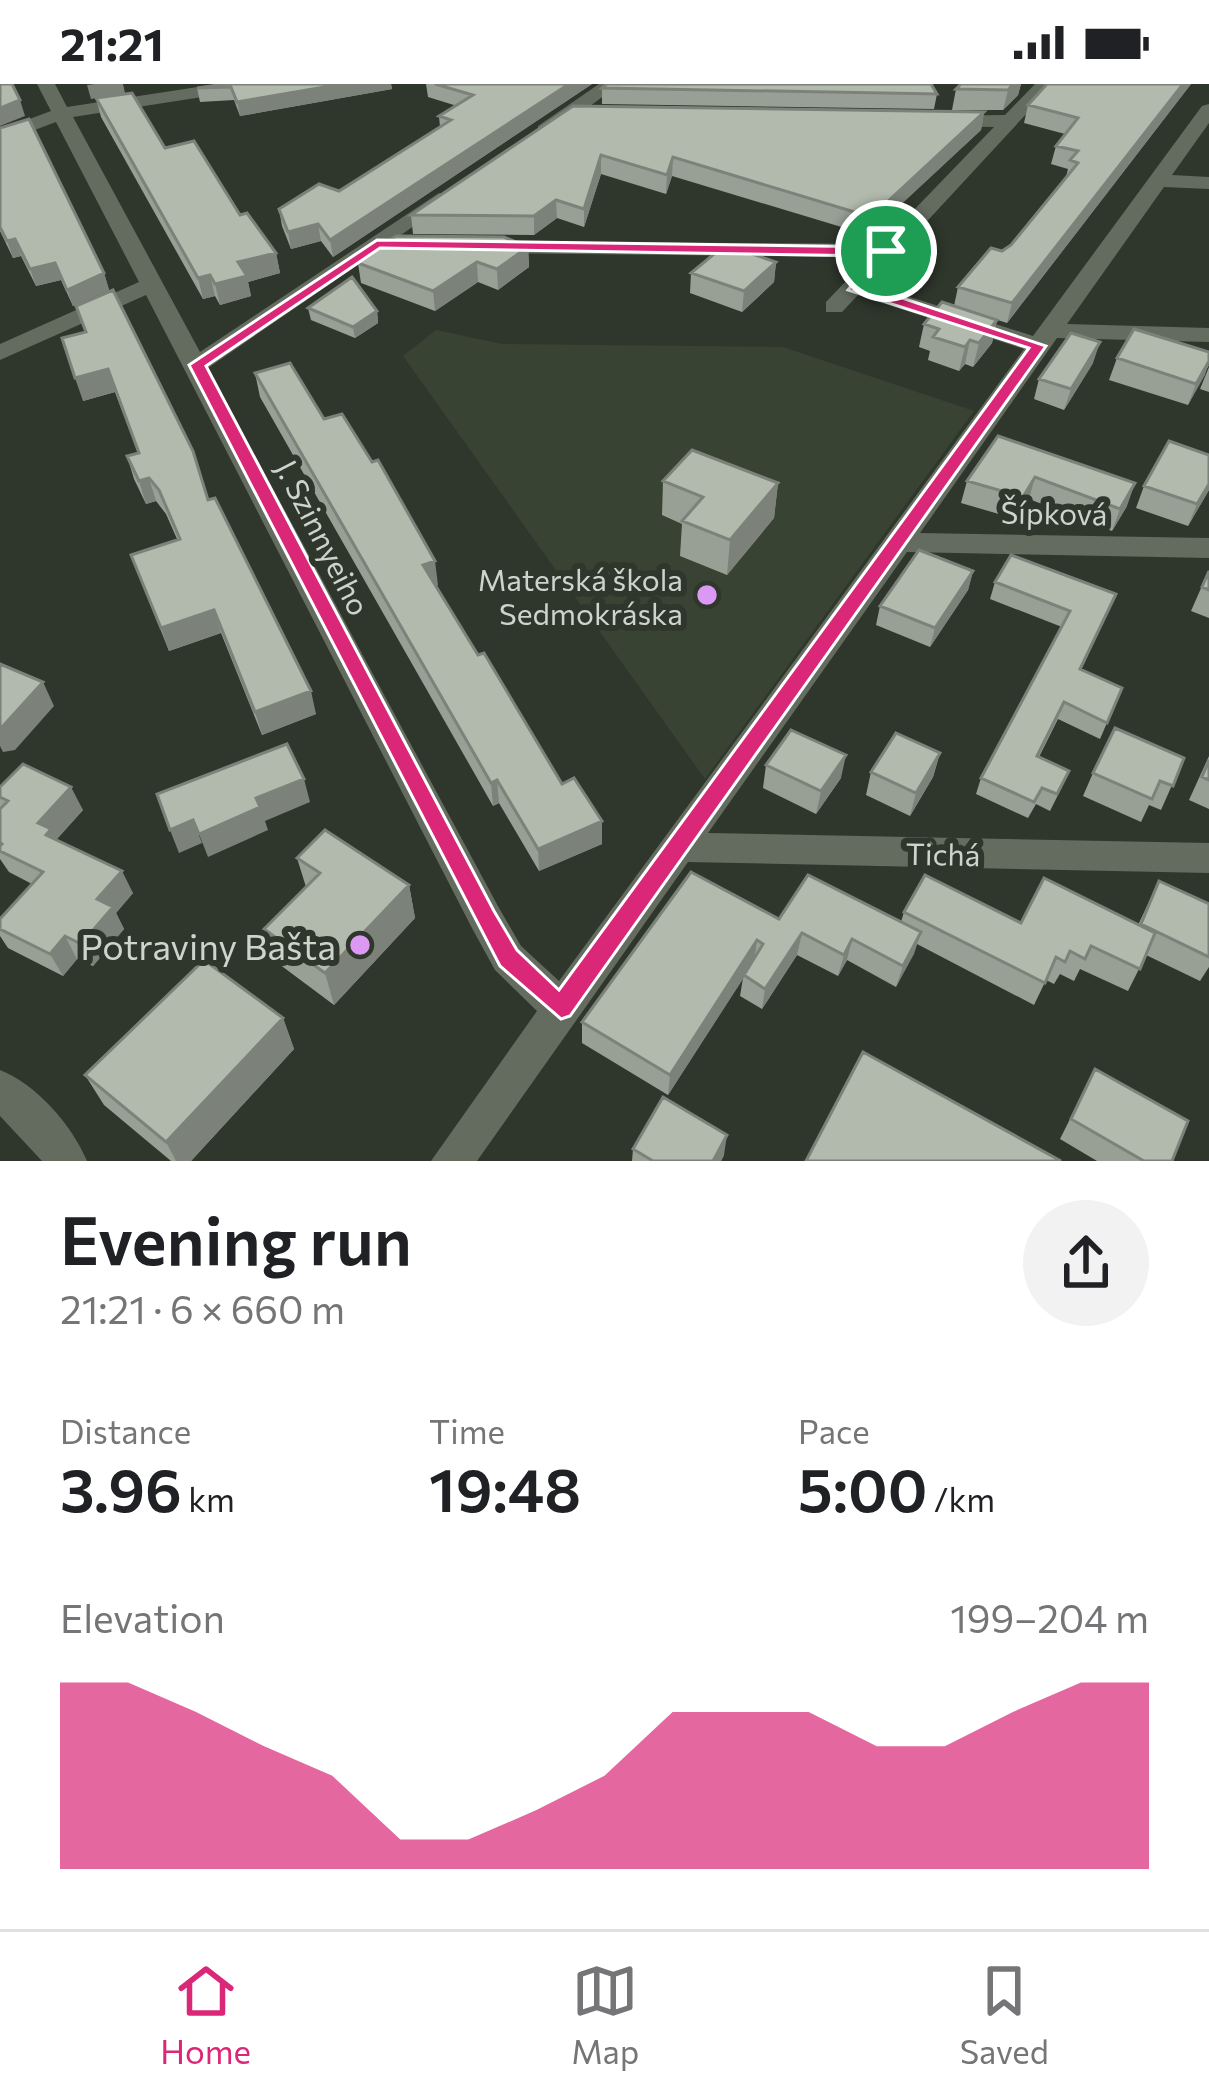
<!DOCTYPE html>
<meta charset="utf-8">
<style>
:root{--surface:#fff;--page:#f2f2f2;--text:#202124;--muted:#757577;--line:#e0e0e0;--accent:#db2777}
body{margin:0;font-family:Commissioner,sans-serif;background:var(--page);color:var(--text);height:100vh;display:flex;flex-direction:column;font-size:45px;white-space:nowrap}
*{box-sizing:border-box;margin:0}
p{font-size:39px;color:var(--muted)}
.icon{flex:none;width:66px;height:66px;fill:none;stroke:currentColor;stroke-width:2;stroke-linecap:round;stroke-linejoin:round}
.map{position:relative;height:1077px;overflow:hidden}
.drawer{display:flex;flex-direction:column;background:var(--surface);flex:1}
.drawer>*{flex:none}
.pin{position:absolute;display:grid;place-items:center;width:102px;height:102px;color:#fff;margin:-51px;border:6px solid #fff;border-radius:50%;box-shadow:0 3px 12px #0007}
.round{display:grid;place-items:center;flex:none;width:126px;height:126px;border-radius:63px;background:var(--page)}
.headline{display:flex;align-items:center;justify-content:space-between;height:204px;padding:0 60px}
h1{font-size:66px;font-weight:600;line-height:90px}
.stats{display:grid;grid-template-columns:repeat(3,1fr);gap:18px;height:204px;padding:12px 60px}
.stats div{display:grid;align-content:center}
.stats b{font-size:60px;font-weight:600}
.stats small{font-size:33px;font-weight:400}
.stats p{font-size:33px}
.chart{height:336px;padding:24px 60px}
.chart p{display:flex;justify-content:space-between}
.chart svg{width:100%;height:216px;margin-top:12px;fill:var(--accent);opacity:.7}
.status{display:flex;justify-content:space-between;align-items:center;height:84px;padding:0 60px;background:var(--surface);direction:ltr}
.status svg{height:33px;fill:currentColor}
.dock{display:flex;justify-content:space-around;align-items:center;height:168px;border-top:3px solid var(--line);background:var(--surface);font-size:33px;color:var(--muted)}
.dock a{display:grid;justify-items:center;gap:6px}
.dock .selected{color:var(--accent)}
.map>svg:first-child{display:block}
</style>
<div class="status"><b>21:21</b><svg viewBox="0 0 49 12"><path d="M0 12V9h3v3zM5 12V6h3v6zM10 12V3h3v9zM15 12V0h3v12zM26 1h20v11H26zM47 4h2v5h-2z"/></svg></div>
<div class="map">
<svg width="1209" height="1077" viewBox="0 0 1209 1077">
<rect width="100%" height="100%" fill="#2f372c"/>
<path fill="#384333" d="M436,246l66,14 281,3 191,64 -269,368 -302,-423z"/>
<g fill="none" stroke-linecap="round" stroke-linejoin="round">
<path fill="#646c60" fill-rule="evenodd" d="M37,0h18l12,23 150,-23h46l-9,5 -181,28 127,235 239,-159 17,4 -248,171 291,540 22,38 38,35 465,-632 -166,-54 -16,17h-16v-10l43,-45 -384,-4 -8,-2v-10l404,3 113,-117 -53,-1 -7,-2v-8l71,-1 30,-31h19l-185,200 164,52 169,-230 7,-2v19l-37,52 37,2v12l-45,-2 -97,137 142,4v14l-152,-4 -137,195 289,5v20l-302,-6 -199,281 501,10v30l-521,-11 -211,299h-46l106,-150 -42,-41 -22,-40 -327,-635 -146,65v-16l139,-62 -83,-160 -56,21v-13l51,-19z
M599,0h21l-68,50h-14v-8z
M0,986c36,14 72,55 87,91h-45l-42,-45z"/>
</g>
<path fill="#98a095" d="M226,0h165l1,5 -152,27 -6,-16 -34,2 -3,-14z
M426,0h166l-259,173 -12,-16 -30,8 -9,-23 -3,-17 60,-18 101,-64 -1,-11 18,-10 -29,-9z
M961,0h60l-3,11 -15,15h-51l4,-21z
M1047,0h144l-184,239 -53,-17 4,-19 44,-36 9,-6 55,-68 2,-8 -17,-5 5,-18 9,-12 -41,-11 4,-18z
M602,4l335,6 -3,15 -332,-5z
M96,14l69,50 75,67 36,38 4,20 -32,9 3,14 -31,9 -5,-9 -12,3 -102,-182z
M573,22l411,6 -3,18 -113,105 -196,-59 -6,18 -65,-20 -17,53 -27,-9 -23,17 -121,-1 -2,-19z
M0,44l104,145 5,17 -36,16 -12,-26 -25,6 -15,-30 -8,2 -13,-27z
M528,163l1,20 -31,23 -20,-8 -43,29 -74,-28 -3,-20z
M776,178l-2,20 -32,30 -52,-19 1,-20z
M308,224l69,3 1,12 -23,15 -44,-18z
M997,236l-5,23 -19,24 -8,-3 -6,7 -31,-11 2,-9 -11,-4 5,-23z
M85,248l123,168 108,214 -54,21 -41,-102 -52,18 -38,-96 46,-16 -11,-25 -10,-13 -10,3 -12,-25 -7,-23 11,-3 -23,-61 -32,9z
M1117,274l92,7 -21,40 -79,-25z
M1093,279l-29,47 -30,-11 5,-20z
M1209,283v25l-9,-3z
M255,289l183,212 -2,1 42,69 84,129 40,37v23l-63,27 -40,-68 -6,3 -233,-409z
M998,352l129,70 -15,25 -83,-32 -13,20 -55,-16 6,-22z
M1209,371v35l-21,36 -52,-18 8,-22z
M663,397l115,2 -4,35 -47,57 -47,-19 2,-32 -20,-9z
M1209,486v48l-18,-7z
M973,487l-5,19 -38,57 -54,-22 4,-19z
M995,498l121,12 -35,76 41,18 -22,51 -42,-20 -19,38 23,30 -12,24 -14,-7 -8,14 -52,-24 5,-16 81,-151 -72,-28z
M940,669l-7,24 -23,39 -44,-21 5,-23z
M1209,672v53l-20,-9z
M1184,674l-23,52 -12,-5 -8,17 -58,-26 10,-23z
M766,681l75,13 -25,36 -53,-26z
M0,703l83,23 -27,30 77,53 -17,20 8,16 -31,37 -16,-7 -14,17 -55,-28 -8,-12v-17l32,-35 -23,-12 -9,-13z
M297,774l112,27 6,33 -81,87 -59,-44 -11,-32 42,-42z
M1159,797l50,23v63l-9,14 -54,-26 -18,36 -48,-22 -6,12 -14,-7 -6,10 -8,-4 -12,25 -117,-61 -21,43 -49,-27 -9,16 -41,-21 -35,54 -22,-13 3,-18 -75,117 -86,-52v-21l197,-103 122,3 3,-10 117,11 117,2z
M283,934l11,31 -103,112h-20l-67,-56 -19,-30z
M1095,985l77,92h-75l-37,-22z
M633,1065l91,6 -3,6h-89z"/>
<path fill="#7c8279" d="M95,0h28l2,9 -34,6 -4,-14z
M342,0h49l1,5 -152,27 -3,-14z
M569,0h23l-259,173 -3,-17z
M1013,0h8l-3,11 -15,15 5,-20z
M1183,0h8l-184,239 5,-20z
M20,16l5,16 -25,10v-18z
M984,28l-3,18 -113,105 3,-18z
M601,71v19l-17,53v-18z
M673,73l-1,19 -6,18 1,-19z
M556,116l1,18 -23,17v-19z
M318,140l3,17 -30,8 -3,-17z
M15,155l6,17 -8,2 -6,-17z
M528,163l1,20 -31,23 -1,-21z
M276,169l4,20 -32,9 3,14 -31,9 -5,-21 23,-22z
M477,178l1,20 -43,29 -2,-20z
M776,178l-2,20 -32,30 2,-21z
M55,179l6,17 -25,6 -6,-17z
M104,189l5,17 -36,16 -6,-16z
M210,191l5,21 -12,3 -5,-21z
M377,227l1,12 -23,15 -2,-11z
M997,236l-5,23 -19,24 6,-24z
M970,256l-5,24 -6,7 6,-24z
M1100,258l-7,21 -29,47 7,-21z
M1209,277l-4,14 -17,30 8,-21z
M108,285l7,23 -32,9 -8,-23z
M1035,393l-6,22 -13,20 7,-22z
M149,394l7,23 -10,3 -7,-23z
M778,399l-4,35 -47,57 3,-35z
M1135,399l-8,23 -15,25 8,-22z
M1209,400v6l-21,36 9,-22z
M435,477l3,24 -12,4 -3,-24z
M973,487l-5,19 -38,57 5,-19z
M214,526l7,23 -52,18 -8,-23z
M43,598l11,24 -39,44 -12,2 -3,-6v-19z
M311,607l5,23 -54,21 -7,-23z
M940,669l-7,24 -23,39 6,-23z
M846,671l-5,23 -25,36 5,-23z
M304,695l6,23 -45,19 3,9 -60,27 -9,-23 57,-36z
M497,696l2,23 -6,3 -2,-23z
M71,703l12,23 -27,30 2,18 -20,-35z
M193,736l9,23 -23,10 -9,-23z
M602,737v23l-63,27 -1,-22z
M122,787l11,22 -17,20 8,16 -31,37 -12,-22 16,-45z
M409,801l6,33 -81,87 -9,-32z
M921,848l-7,22 -18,33 7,-21z
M802,849l-5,22 -35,54 3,-20z
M65,852l12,23 -14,17 -13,-22z
M852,855l-5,21 -9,16 6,-21z
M757,856l-3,22 -86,133 2,-20z
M283,934l11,31 -103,112h-15l-10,-19z
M727,1051l-3,20 -3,6h-8z"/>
<path fill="#b1baad" stroke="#7c8279" stroke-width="3" d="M0,0h12l8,16 -20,8z
M226,0h116l-105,18 -6,-15 -34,1z
M435,0h134l-239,156 -12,-16 -30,8 -9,-23 40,-25 20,7 112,-71 -12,-4 34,-21z
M607,0h324l6,10 -335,-6z
M961,0h52l-5,6 -52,-1z
M1047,0h136l-171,219 -54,-16 33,-39 11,3 9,-6 67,-82 -8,-3 8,-9 -22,-5 22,-28 -50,-13z
M132,9l33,55 29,-7 46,74 7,-2 29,40 -38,9 9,14 -32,8 -5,-9 -12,3 -102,-180z
M573,22l411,6 -113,105 -198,-60 -6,18 -66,-20 -17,54 -28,-9 -22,16 -123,-1z
M29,35l75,154 -37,17 -12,-27 -25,6 -15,-30 -8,2 -7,-14v-99z
M396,152l108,1 24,10 -31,22 -20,-7 -44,29 -75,-28z
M725,161l51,17 -32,29 -53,-18z
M352,193l25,34 -24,16 -45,-19z
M113,206l80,161 15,49 7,-2 96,193 -56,21 -41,-102 -53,18 -30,-73 49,-16 -21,-49 -10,-12 -10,3 -12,-25 12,-3 -31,-84 -33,9 -13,-40 24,-6 -10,-26z
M942,218l55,18 -18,23 -9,-3 -5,7 -32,-10 6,-8 -15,-5z
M1134,245l75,23v9l-13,23 -79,-26z
M1071,249l29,9 -29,47 -32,-10z
M290,279l34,56 18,-5 30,48 6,-2 57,101 -12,4 55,90 6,-2 78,131 12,-6 28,43 -64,28 -41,-69 -6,3 -236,-410z
M998,352l137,47 -15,26 -85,-32 -12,20 -56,-16z
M1169,357l40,14v29l-12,20 -53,-18z
M692,366l86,33 -48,57 -48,-19 21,-24 -40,-16z
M919,466l54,21 -38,57 -55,-22z
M1011,471l105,39 -36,75 42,19 -15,35 -43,-21 -27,54 32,15 -12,23 -15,-6 -8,14 -53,-24 89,-167 -75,-29z
M1209,487v19l-7,-3z
M0,580l43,18 -40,44 -3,1z
M1115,644l69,30 -11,28 -13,-5 -8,18 -59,-26z
M791,646l55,25 -25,36 -55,-26z
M896,649l44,20 -24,40 -45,-21z
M287,660l17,35 -48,19 4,9 -61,27 -6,-14 -23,10 -13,-36z
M1209,676v20l-7,-3z
M23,680l48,23 -33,36 13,6 -5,6 76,36 -25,28 16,8 -32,37 -16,-8 -15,18 -50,-25v-10l43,-47 -43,-21v-5l2,-2 -2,-2v-33l8,-8 -8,-4v-10z
M325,746l84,55 -84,88 -61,-44 56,-56 -23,-15z
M691,788l88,47 29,-44 113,57 -18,34 -51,-27 -8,16 -42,-22 -37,56 -21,-14 19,-31 -6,-4 -87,135 -88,-53z
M925,791l96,48 23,-45 111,55 -15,36 -49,-23 -6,13 -15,-8 -5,11 -9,-5 -11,26 -141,-71z
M1159,797l50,23v53l-68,-33z
M204,876l79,58 -117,124 -81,-67z
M863,968l198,109h-255z
M1095,985l93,52 -16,40h-28l-73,-42z
M663,1013l64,38 -14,26h-60l-20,-12z"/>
<path fill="#db2777" stroke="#fff" stroke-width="3" fill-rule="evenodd" d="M377,156l509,7 7,4 -30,34 183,61 -476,670 -9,3 -61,-53 -311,-601zM380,164l494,8 -26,34 181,58 -470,642 -42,-40 -23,-39 -288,-545z"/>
<g fill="#dc99f4" stroke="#2f372c" stroke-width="4.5">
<circle cx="707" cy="511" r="12"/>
<circle cx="360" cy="861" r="12"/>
</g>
<g text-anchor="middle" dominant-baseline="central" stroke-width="12" stroke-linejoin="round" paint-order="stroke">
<g font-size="30" fill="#ced3cc" stroke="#2f372c">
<text transform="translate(1054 428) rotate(1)">Šípková</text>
<text transform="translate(324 453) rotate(63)">J. Szinnyeiho</text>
<text transform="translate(943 769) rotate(1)">Tichá</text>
</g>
<g font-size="30" fill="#ced3cc" stroke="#2f372c" text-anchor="end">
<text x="683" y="494">Materská škola<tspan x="683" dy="34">Sedmokráska</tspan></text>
</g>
<g font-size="36" fill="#ced3cc" stroke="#2f372c" text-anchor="end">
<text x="336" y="861">Potraviny Bašta</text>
</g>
</g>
</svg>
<div class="pin" style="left:886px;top:167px;background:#1e9e55"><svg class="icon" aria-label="arrive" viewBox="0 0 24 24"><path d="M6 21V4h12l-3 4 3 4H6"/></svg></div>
</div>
<section class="drawer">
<div class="headline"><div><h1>Evening run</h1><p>21:21 · 6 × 660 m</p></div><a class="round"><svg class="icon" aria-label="share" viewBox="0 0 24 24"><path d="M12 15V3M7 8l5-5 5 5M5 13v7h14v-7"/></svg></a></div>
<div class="stats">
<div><p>Distance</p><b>3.96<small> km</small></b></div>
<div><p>Time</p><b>19:48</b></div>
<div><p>Pace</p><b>5:00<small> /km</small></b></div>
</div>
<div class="chart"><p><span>Elevation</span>199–204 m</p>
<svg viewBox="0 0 160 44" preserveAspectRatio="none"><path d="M0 44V6L10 6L20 12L30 19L40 25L50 38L60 38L70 32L80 25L90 12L100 12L110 12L120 19L130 19L140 12L150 6L160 6V44z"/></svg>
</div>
</section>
<nav class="dock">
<a class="selected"><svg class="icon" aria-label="home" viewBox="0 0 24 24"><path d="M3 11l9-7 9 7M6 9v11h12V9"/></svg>Home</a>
<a><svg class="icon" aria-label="map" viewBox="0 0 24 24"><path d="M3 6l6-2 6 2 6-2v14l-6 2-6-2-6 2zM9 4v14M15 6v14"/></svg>Map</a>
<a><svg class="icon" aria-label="saved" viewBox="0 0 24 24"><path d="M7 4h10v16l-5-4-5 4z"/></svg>Saved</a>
</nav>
